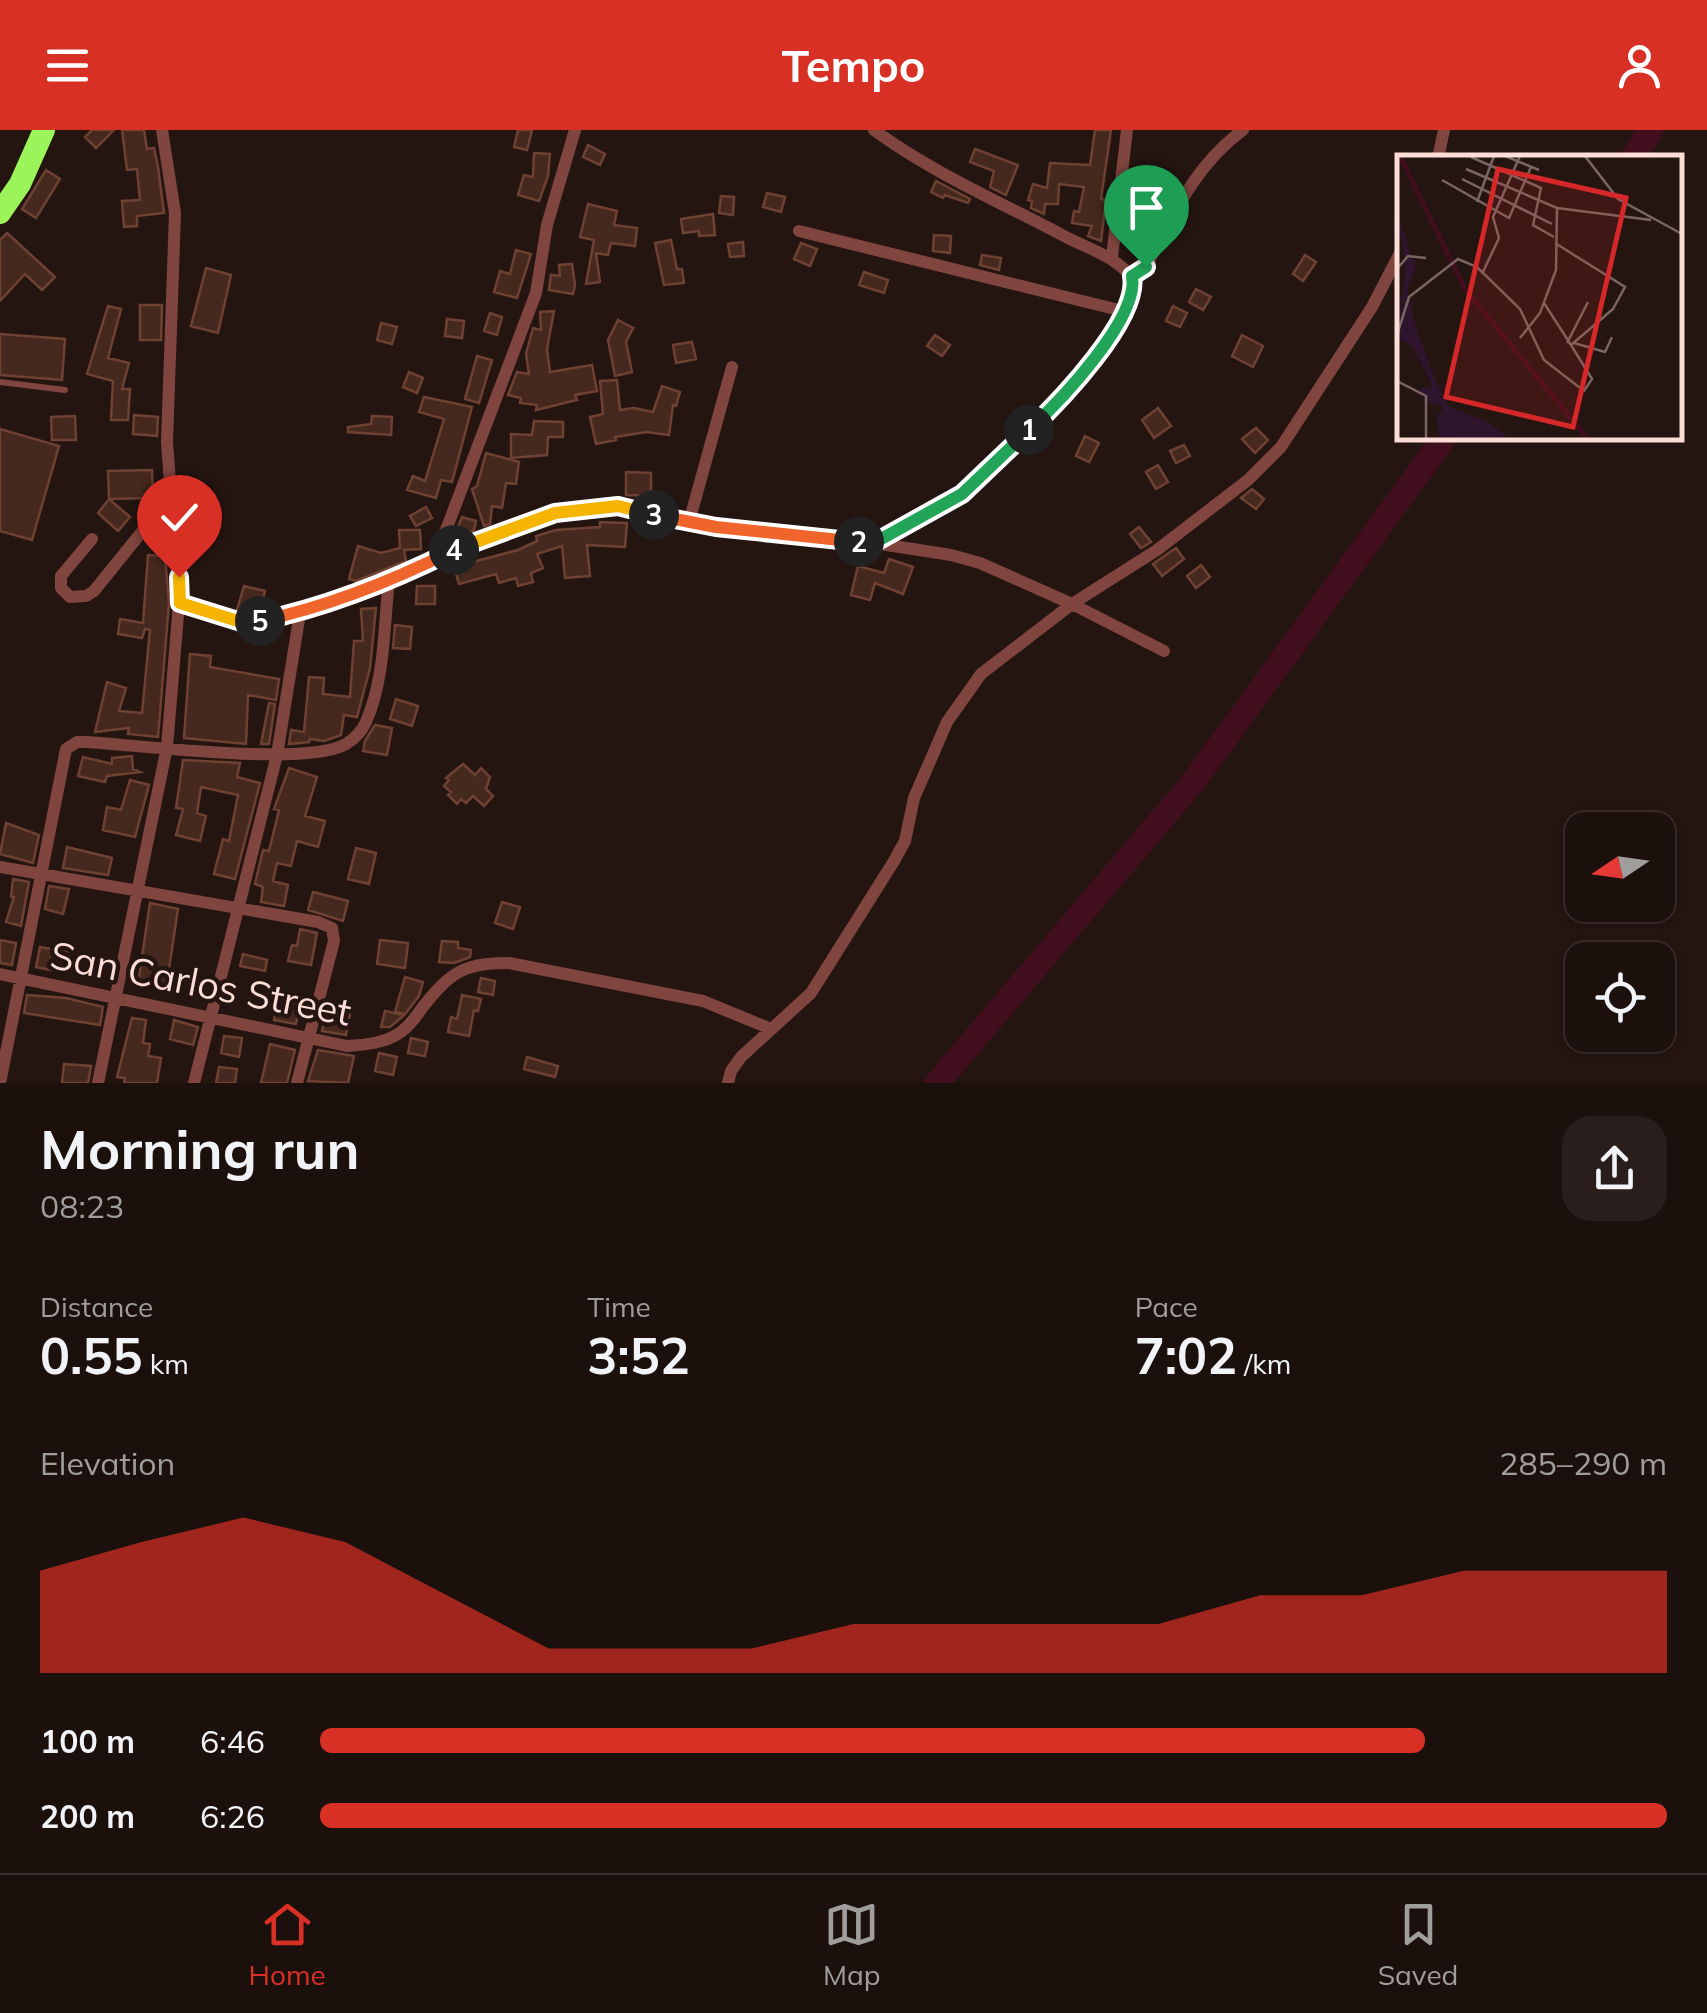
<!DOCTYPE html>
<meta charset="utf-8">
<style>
:root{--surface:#1c100d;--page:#291e1b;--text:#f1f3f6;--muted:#a09d9d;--line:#3a302e;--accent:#d93025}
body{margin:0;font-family:Mulish,sans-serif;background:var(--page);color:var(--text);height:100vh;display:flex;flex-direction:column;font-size:38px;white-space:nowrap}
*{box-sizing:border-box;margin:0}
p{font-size:32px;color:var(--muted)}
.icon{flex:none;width:55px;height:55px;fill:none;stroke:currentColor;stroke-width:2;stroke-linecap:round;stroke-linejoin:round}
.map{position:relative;height:953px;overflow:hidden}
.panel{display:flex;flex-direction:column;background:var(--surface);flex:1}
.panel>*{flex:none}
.needle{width:65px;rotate:257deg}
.tools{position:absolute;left:1565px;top:682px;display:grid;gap:20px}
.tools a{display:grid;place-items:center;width:110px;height:110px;border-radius:20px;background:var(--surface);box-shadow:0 2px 8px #0004,0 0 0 2px var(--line);font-size:50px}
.pin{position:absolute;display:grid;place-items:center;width:85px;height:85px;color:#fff;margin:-102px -42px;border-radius:50% 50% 50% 0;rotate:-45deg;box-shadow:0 0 10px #0007}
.pin .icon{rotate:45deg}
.km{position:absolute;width:50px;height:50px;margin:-25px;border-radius:50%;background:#222;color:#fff;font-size:28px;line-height:50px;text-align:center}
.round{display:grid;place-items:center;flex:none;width:105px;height:105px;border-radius:30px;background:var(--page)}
.overview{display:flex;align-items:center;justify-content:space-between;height:170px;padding:0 40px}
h1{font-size:55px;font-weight:700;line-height:75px}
.figures{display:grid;grid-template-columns:repeat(3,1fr);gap:15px;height:170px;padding:10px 40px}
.figures div{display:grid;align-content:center}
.figures b{font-size:50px;font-weight:700}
.figures small{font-size:28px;font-weight:400}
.figures p{font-size:28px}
.chart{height:280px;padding:20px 40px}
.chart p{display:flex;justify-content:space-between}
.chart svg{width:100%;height:180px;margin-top:10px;fill:var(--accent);opacity:.7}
ul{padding:0 40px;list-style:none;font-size:32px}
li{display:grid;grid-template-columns:160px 120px 1fr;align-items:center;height:75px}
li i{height:25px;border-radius:12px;background:var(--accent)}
header{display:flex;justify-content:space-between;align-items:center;height:130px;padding:0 40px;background:var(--accent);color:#fff;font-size:45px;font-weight:700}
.menu{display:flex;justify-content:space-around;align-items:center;height:140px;border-top:2px solid var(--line);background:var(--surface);font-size:28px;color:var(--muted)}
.menu a{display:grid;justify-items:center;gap:5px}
.menu .selected{color:var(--accent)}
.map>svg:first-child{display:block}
</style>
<header><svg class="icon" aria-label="menu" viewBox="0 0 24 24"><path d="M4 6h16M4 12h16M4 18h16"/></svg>Tempo<svg class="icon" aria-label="person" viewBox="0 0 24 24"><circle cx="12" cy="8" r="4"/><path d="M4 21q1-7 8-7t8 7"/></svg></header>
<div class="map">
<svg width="1707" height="953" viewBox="0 0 1707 953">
<rect width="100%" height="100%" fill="#251511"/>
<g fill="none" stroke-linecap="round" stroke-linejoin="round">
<path stroke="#410e1d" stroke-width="25" d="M1633,28l18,-28
M937,953l257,-302 250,-343"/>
</g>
<path fill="#45281e" stroke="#6f4132" stroke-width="2.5" d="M92,0h22l-18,18 -11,-11z
M122,0h22l3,19 7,-1 4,19 6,46 -27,3v10l-13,1 -2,-26 18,-1 -3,-31 -10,1z
M518,0h14l-5,20 -13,-3z
M1095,0h16l-10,69 5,1 -5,41 -13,-5 4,-10 -20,-3 2,-12 5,1 5,-25 -25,-3 -1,20h-13l-1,10 -13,-6 1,-7 -4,-1 5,-16 14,4 3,-25 40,2z
M588,15l17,9 -5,11 -17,-8z
M975,19l43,16 -12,30 -16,-8 4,-16 -24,-9z
M534,23l16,1 -2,22 -9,25 -21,-6 6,-20 9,2z
M46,40l14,9 -24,39 -14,-9z
M936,51l34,18 -2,4 -23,-8 -2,3 -12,-6z
M767,63l18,4 -4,15 -18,-5z
M721,66l13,1 -1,18 -14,-2z
M588,74l29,7 -3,14 23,3 -2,18 -24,-3 -3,12 -12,-2 4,29 -14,2 8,-44 -14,-3z
M713,84l2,21 -16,1v-5l-16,2 -2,-14z
M7,103l48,44 -13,13 -17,-16 -25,27v-61z
M934,105l17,1 -1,17 -17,-2z
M671,110l6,29h5l2,14 -20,2 -9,-42z
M743,112l1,14 -14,1 -2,-13z
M801,113l16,6 -7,17 -16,-7z
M516,120l15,4 -14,44 -23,-6 6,-21 10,3z
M982,125l19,3 -2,12 -19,-5z
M1305,125l11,7 -13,19 -10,-7z
M572,134l3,21 -2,9 -24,-4 2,-15 9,1 -1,-11z
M206,138l25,7 -13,58 -27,-7z
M864,142l24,8 -4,13 -25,-8z
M1196,159l15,8 -8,13 -14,-8z
M140,175h22l-1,35h-21z
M108,176l13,3 -13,49 21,5 -7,26h8l-2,31h-17l2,-39 -26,-7z
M1173,176l14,7 -7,14 -14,-6z
M554,181l-7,38 3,23 42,-7 5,26 -22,4 2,5 -41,10 1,-5 -17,-2 1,-5 -13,-3 9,-23 12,2 -3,-20 7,-26 8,2 -1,-18z
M490,183l12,4 -5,18 -13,-4z
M447,189l17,2 -2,17 -17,-2z
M618,190l15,8 -7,14 6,30 -17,4 -7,-36z
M381,193l16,4 -5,17 -15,-4z
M0,204l65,5 -3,41 -62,-5z
M935,205l15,10 -8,11 -15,-10z
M1242,205l21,11 -10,21 -21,-11z
M692,212l4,17 -20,4 -3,-18z
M477,226l15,4 -13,43 -14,-4z
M409,242l14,6 -6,15 -14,-6z
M617,250l3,30 14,-2 19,4 9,-26 18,6 -4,14 -3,-1 -4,30 -22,-3 -32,5 1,3 -20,4 -6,-27 13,-3 -3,-33z
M424,267l48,10 -20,75 -11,-2 -5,18 -29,-8 6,-14 12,5 19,-62 -25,-7z
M1158,278l13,18 -17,12 -12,-18z
M134,285l24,2 -1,19 -24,-2z
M75,286l1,24h-24l-1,-23z
M372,286l20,1 -1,18 -43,-3v-5l23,-3z
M534,291l29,1v15h-15l-1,18 -36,3v-24l21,1z
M1256,298l12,12 -13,13 -13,-14z
M0,299l59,17 -27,94 -32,-9z
M1085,306l14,7 -10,19 -13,-6z
M1184,315l6,11 -14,7 -6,-12z
M486,323l33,9 -3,22 -10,-1 -4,25 -10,-2 -2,18 -6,2 -12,-37 5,-3z
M1158,335l10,17 -12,7 -10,-17z
M152,340l1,28 -44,1 -1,-28z
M626,342l25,1v23l-25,-1z
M1252,359l12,10 -8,10 -15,-11z
M109,369l21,18 -12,14 -20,-18z
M426,377l6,11 -16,8 -6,-10z
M462,387l14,4 -2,9 -14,6 -5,-1z
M600,392l27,1 -2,24 -38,-2 3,31 -25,2 -3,-32 -25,8 6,14 -12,5 2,9 -15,4 -2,-8 -17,5 -3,-9 -37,10 -5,-17 64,-17 19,-9 -1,-5 20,-6 44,-3z
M1139,397l12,15 -10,6 -11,-14z
M399,400h21l1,19 -17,1 2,11 -50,20 -7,-2 9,-33 23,7 19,-5z
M1176,418l8,11 -22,17 -9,-12z
M148,425l17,1 4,47 -11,134 -30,-3 1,-6 -34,4 12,-50 19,6 -7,23 23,2 8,-83 -5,-1 -3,9 -24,-4 2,-15 23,4z
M889,429l24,8 -10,27 -28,-11 -5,17 -19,-5 7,-29 26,7z
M1201,435l9,12 -14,11 -9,-12z
M244,456l21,5 -5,19h-23z
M417,456h18v18h-19z
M376,478l-6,60 -13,49 -13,-2 -3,20 -17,6 -14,-2 -1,3 -20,2 2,-14 13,2 5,-55 15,1 -1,16 27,3 4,-56h9l-2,-32z
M395,495l17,2 -2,22 -17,-1z
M190,524l21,2 -1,11 69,12 -3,21 -28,-5 -2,49 -62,-6z
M396,569l22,7 -6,20 -22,-7z
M269,573l6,1 -6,40h-8z
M375,595l17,3 -5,27 -24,-4 2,-10z
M132,626l1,13 7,3 -33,4 -2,6 -27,-6 5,-19 29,7v-6z
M183,630l57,3 -3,14 23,6 -25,96 -21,-5 9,-35 6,2 9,-46 -37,-8 -4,26 9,3 -6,25 -24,-6 7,-26 -7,-1z
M463,634l12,11 6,-7 9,9 -4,12 7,7 -9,10 -11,-10 -7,7 -5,-4 -4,5 -9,-9 3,-3 -7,-6 5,-6 -3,-2z
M289,638l28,9 -12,39 20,5 -7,26 -21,-6 -6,25 -14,-3 -4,18 15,4 -4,21 -23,-4 2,-15 -8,-3 8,-34 6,1 10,-41 -5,-1z
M130,650l19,5 -14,52 -32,-7 4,-23 14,3z
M6,693l33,12 -6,28 -33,-9z
M67,717l45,11 -4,17 -45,-7z
M356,718l20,5 -7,31 -21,-5z
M13,749l16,3 -8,44 -15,-4 8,-25h-3z
M49,756l20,3 -6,25 -18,-5z
M313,762l35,9 -5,20 -35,-11z
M502,772l18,5 -7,22 -18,-6z
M150,773l28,6 -12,80 -28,-6z
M300,799l17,4 -6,32 -23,-4 4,-16 5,1z
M0,810l16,3 -4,22 -12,-2z
M380,810l28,3 -3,25 -28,-4z
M442,811l16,1v6l13,2 -1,7 -16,6 -15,-1z
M40,817l28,5 -4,21 -28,-6z
M243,824l24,6 -2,11 -25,-5z
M405,847l18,5 -4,14 -14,18 -10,-2z
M481,848l14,3 -2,14 -15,-3z
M27,865l39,3 37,9 -3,18 -76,-12z
M462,865l19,4 -3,12 -4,-1 -5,26 -21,-4 3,-15 6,2z
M278,870l22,4 -4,20 -22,-4z
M328,874l23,5 -5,26 -24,-4z
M385,881l19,4 -1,1 -13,11h-9z
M132,888l14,2 -3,23 7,1 -2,12 13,2 -4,25h-33l1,-5 -8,-1z
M174,890l24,7 -5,18 -23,-6z
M224,906l18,2 -3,19 -18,-4z
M411,908l17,4 -3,14 -17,-3z
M270,914l25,6 -8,33h-26z
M318,920l36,6 -6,27 -40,-2z
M379,923l18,4 -4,18 -18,-4z
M527,927l31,9 -3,11 -31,-8z
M64,934l27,2 -3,17h-26z
M219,937l18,2 -2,14h-19z"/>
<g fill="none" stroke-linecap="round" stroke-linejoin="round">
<path stroke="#81453f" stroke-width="6" d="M0,252l65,8"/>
<path stroke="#81453f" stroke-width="12" d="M1438,28l6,-28
M799,101l324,80
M1112,127l15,-127
M1132,145l14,-8c27,-52 49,-102 97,-137
M689,392l43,-155
M92,409l-31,37v12l9,9 16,-1 8,-5 76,-94
M874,413c29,-16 62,-29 88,-50 46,-35 169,-156 171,-214 -18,-24 -45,-30 -71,-44 -62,-33 -131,-63 -188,-105
M435,429l101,-266 11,-68 28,-95
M179,473l62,20 59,-10 112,-43 58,-28 39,-15 46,-14 63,-7 98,21 158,16 77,12 29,8 92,41 92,47
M0,737l318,55 14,6 2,13 -37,142
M0,844l347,72c18,-1 39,-3 54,-14 8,-6 15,-15 21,-24 27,-34 41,-46 87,-45l194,38 68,28
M0,953l66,-334 11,-7h10c52,3 220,25 259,2 8,-5 16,-13 20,-22 19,-43 18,-98 23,-143
M98,953l69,-336 12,-144 -12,-161 8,-229 -13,-83
M194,953l83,-328 23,-142
M728,953l3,-12 10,-14 70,-64 83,-132 11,-20 9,-43 33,-76 34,-48 91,-70 85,-54 91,-70 33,-33 91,-140 28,-54"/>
<path stroke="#9bf45a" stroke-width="22" d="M0,83l20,-29 24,-54"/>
</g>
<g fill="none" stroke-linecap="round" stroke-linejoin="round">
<g stroke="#fff" stroke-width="20">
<path id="split-1" d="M1029,300c30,-28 111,-112 103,-154l14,-9"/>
</g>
<g stroke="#fff" stroke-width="20">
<path id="split-2" d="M859,412l15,1 88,-49 67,-64"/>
</g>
<g stroke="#fff" stroke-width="20">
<path id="split-3" d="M654,385l62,12 143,15"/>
</g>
<g stroke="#fff" stroke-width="20">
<path id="split-4" d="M454,420l101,-37 63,-7 36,9"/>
</g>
<g stroke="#fff" stroke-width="20">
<path id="split-5" d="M260,491c67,-14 134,-41 194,-71"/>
</g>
<g stroke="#fff" stroke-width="20">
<path id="split-6" d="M179,447l1,26 61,19 19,-1"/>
</g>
<use href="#split-1" stroke="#22a559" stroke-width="12"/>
<use href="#split-2" stroke="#22a559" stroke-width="12"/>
<use href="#split-3" stroke="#f0652b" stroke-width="12"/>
<use href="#split-4" stroke="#f5b400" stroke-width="12"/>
<use href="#split-5" stroke="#f0652b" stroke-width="12"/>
<use href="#split-6" stroke="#f5b400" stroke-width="12"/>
</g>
<g text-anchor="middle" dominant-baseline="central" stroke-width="9" stroke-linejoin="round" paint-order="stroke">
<g font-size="38" fill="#fcded7" stroke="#251511">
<text transform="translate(201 853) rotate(11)">San Carlos Street</text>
</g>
</g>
<g transform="translate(1397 25)">
<rect width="285" height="285" fill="#251511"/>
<path d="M0,59l19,54 -9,20 10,43 19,50 13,26 37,14 20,15 -4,3 -63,-2 -2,-20 7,-10 -18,-6 -8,-12 14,-2 -6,-15 -15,-27 -14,-7 9,-71z" fill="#2f142e"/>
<path fill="none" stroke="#410e1d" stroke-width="5" d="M3,1l65,133 123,150"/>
<path fill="none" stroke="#7b6560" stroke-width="2.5" d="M108,1l34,14M188,1l33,43 64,35M74,2l70,31 -8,37 21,12M69,14l91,39 94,12M65,24l90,45M45,25l67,38 22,-51M80,47l17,-46M0,114l11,-13 18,2M85,119l17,-36 -6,-21 27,-61M147,148l27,42 42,-36 12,-22 -70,-44M0,180l12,-38 49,-38 19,8 43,42 24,51 40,31 8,-12 -21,-34M123,183l20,-25 16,-43 1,-62M170,188l21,-41M177,188l31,9 7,-15M0,226l29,15v43"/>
<path fill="#d62828" fill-opacity="0.15" stroke="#d62828" stroke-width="5" d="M101,14l128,29 -53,229 -127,-30z"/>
<rect width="285" height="285" fill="none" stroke="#fcded7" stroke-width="5"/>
</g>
</svg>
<div class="tools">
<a><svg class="needle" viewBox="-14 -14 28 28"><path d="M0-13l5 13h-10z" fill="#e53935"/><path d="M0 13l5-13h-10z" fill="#a09d9d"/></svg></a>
<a><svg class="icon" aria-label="locate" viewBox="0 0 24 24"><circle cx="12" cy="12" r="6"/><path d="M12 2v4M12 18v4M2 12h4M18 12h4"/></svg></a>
</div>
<div class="pin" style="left:1146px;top:137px;background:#1e9e55"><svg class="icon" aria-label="arrive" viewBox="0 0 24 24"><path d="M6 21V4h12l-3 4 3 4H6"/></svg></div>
<div class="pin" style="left:179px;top:447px;background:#d93025"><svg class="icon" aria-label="check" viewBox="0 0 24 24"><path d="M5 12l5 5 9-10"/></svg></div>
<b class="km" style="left:1029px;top:300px">1</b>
<b class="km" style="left:859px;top:412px">2</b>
<b class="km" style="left:654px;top:385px">3</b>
<b class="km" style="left:454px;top:420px">4</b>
<b class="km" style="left:260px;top:491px">5</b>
</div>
<section class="panel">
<div class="overview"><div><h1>Morning run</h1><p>08:23</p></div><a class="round"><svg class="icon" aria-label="share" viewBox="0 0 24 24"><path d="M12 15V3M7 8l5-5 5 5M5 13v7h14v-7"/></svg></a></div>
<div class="figures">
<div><p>Distance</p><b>0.55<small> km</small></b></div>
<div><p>Time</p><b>3:52</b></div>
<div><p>Pace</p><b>7:02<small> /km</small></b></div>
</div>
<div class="chart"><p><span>Elevation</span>285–290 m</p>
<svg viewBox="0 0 160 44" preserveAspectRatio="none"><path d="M0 44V19L10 12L20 6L30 12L40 25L50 38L60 38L70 38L80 32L90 32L100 32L110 32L120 25L130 25L140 19L150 19L160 19V44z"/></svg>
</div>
<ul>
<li><b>100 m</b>6:46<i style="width:82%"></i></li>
<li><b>200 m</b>6:26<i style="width:100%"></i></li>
</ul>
</section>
<nav class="menu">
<a class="selected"><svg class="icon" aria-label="home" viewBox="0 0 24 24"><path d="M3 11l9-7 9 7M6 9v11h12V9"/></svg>Home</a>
<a><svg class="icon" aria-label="map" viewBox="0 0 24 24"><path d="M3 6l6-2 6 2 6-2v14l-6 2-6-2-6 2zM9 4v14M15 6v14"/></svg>Map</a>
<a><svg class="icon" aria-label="saved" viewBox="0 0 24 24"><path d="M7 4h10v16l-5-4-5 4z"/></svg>Saved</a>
</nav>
